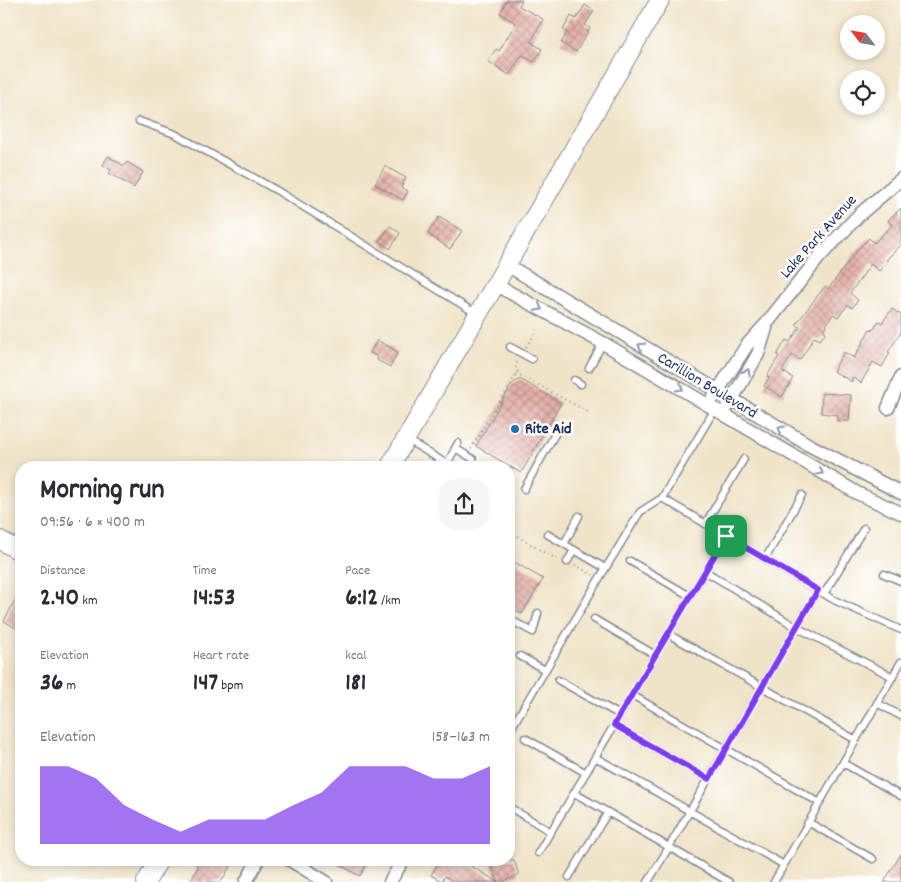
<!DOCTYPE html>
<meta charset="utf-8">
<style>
:root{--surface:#fff;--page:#f7f7f7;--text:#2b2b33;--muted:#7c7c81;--accent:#7c3aed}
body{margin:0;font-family:Dekko,sans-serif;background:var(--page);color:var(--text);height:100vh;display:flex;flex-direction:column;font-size:19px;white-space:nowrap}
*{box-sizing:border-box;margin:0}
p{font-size:16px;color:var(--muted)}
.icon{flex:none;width:28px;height:28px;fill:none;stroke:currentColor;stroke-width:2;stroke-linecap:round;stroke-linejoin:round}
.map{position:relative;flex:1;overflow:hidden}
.side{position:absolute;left:15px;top:461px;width:500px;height:405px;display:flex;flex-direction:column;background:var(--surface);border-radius:20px;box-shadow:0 2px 8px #0003}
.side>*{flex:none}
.needle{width:32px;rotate:301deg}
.fabs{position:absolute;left:840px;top:15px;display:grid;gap:10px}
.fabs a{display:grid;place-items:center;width:45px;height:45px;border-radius:50%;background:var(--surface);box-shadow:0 2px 8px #0003;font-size:25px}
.pin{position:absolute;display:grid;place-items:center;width:42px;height:42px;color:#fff;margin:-21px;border-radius:10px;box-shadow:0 2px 8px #0006}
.round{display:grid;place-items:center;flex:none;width:52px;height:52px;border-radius:20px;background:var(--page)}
.headline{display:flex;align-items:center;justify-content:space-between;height:85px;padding:0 25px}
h1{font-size:28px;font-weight:700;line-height:38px}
.stats{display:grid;grid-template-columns:repeat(3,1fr);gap:8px;height:85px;padding:5px 25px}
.stats div{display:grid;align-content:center}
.stats b{font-size:25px;font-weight:700}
.stats small{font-size:14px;font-weight:400}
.stats p{font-size:14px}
.chart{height:140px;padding:10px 25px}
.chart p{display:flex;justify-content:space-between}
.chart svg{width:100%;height:90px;margin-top:5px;fill:var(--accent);opacity:.7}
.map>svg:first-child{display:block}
</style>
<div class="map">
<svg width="901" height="882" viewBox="0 0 901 882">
<defs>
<pattern id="building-cross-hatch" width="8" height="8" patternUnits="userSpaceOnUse" patternTransform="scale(1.25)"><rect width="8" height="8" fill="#e5b0a7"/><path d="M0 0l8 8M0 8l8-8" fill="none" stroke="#b9908b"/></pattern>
</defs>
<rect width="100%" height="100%" fill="#fff"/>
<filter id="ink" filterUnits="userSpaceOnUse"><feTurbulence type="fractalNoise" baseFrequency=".02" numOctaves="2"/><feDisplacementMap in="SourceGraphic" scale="10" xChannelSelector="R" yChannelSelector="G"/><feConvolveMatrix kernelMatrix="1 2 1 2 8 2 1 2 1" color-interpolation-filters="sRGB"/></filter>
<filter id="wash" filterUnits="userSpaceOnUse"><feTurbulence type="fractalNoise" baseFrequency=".0096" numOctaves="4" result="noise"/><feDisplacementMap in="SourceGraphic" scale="20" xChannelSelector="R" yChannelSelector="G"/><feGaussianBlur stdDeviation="1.12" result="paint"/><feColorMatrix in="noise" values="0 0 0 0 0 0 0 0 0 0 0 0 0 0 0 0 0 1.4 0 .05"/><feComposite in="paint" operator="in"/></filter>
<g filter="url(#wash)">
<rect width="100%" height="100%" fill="#f0e4c8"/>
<g id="blocks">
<path fill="url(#building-cross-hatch)" d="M507,0h15l-3,6 24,13 -12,23 11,7 -8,13 -12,-7 -13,20 -21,-14 8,-12 3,2 17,-28 -16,-10z
M585,5l9,6 -9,14 5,3 -14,24 -15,-9 6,-10 -4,-3 8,-14 5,3z
M108,156l16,10 3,-4 16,10 -9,16 -25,-15 2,-3 -8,-5z
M385,166l21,12 -5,9 7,4 -5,9 -28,-16z
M901,208v37l-15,15 2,1 -9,10 -8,-7 -21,29 8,7 -6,8 -4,-3 -10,12 -5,-3 -10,16 3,2 -6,8 -6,-3 -14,23 -8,-5 -10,16 11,7 -11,19 -18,-11 5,-8 -2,-2 12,-20 -2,-1 9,-15 4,2 10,-15 -4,-2 9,-13 20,-26 3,3 31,-41 10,-10 5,5 18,-18 -4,-5z
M439,217l23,14 -12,18 -22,-15z
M390,226l10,7 -10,16 -11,-8z
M892,309l9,6v17l-13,20 2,1 -8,14 -9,-5 -12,21 -9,-6v5l-19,-11 11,-19 10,6 16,-29 3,1 6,-9 3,2z
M377,340l21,12 -8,15 -13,-7 1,-3 -8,-4z
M518,380h4l39,23 -40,70 -45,-27 36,-62z
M822,393l29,2 -2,26h-12l1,-6 -17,-2z
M509,559l34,20 -21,35 -13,-8z
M21,589v42l-17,-10z
M901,854v28h-17z
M199,860h35l-13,22h-31l8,-15 -2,-1z
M331,860h38l-9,16z
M440,860h20l38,22 -8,-22h24l5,15 -18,7h-47l-9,-6 -3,5 -11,-6z"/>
</g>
</g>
<g filter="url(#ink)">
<use href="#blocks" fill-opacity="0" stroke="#868a93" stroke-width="1"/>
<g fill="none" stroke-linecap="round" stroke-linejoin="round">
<g stroke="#868a93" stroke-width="9">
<path id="lane" d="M139,121l36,13 101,56 201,124
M510,347l22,12
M589,368l14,-25
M574,380l7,4
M406,439l41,25 1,4
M455,448l18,11
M447,464l11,-21
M524,489l35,-62
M662,498l172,102 67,30
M705,524l39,-65
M547,534l58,34
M564,544l15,-28
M765,559l37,-64
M630,561l60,35
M567,562l7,-12
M705,571l91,56 97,50
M884,574l17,7
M824,594l40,-66
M509,619l24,13 5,-19
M594,619l61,36
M668,634l188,106
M520,656l25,14
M558,680l62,35
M632,695l188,108
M877,703l24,13
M614,725l95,54
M509,732l90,-153 41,-67 22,-14 53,-89
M525,738l61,35
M595,757l189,108
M843,763l58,33
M509,807l42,25
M808,822l65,37
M538,853l36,-60
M569,877l39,-65
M648,882l21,-35 -95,-54 152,-257
M729,882l-60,-35 149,-257
M774,882l127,-220"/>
</g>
<g stroke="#868a93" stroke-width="15">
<path id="street" d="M507,265l302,180 92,48
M496,285l107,58 254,150 44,20
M713,398l34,-53 20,-22 53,-67 40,-42 41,-35
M728,406l30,-52 8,-26
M888,408l13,-31
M290,860l36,22
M246,882l12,-22
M390,882l13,-22"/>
</g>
<g stroke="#868a93" stroke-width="20">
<path id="secondary" d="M389,468l271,-468
M0,540l21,12
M146,882l13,-22"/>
</g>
<path stroke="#868a93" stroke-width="2" stroke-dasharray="1 4" stroke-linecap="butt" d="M526,347l11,-17
M516,373l74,40
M471,449l47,-78 -3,-5 4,-6
M509,531l39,24 11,4
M575,565l18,10"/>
<use href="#lane" stroke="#fff" stroke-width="6"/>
<use href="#street" stroke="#fff" stroke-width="12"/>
<use href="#secondary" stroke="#fff" stroke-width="18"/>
</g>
<defs><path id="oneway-chevron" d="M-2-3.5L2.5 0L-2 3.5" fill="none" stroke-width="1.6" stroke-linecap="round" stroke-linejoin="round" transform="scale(1.25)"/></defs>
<g stroke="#8d97ae">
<use href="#oneway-chevron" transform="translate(539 308) rotate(28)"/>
<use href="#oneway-chevron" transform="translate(641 346) rotate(-149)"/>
<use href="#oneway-chevron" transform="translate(747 372) rotate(-60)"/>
<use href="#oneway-chevron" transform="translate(680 388) rotate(31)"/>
<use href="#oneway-chevron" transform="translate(781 429) rotate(-150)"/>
<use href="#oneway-chevron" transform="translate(820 472) rotate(30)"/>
</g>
</g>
<g fill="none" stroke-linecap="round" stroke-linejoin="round" filter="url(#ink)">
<g stroke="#fff" stroke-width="10">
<path id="route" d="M726,536l92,54 -109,189 -95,-54z"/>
</g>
<use href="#route" stroke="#7c3aed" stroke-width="6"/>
</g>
<circle fill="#1f6fb2" stroke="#fff" stroke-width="2" cx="515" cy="429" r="5"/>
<g text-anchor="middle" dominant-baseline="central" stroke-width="5" stroke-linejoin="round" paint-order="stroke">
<g font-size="16" fill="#1b2f5e" stroke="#fff">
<text transform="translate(819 237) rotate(-48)">Lake Park Avenue</text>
<text transform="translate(707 386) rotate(31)">Carillion Boulevard</text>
</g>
<g font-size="16" font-weight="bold" fill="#1b2f5e" stroke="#fff" text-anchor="start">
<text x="525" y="429">Rite Aid</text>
</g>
</g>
</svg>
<div class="fabs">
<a><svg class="needle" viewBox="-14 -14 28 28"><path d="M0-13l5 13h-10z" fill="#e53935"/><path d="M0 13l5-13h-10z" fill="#7c7c81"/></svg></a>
<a><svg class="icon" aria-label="locate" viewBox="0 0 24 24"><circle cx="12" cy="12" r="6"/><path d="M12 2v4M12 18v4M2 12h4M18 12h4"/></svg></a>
</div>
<div class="pin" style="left:726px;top:536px;background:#1e9e55"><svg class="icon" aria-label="arrive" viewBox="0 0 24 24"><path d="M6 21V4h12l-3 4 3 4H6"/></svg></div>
<section class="side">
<div class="headline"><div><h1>Morning run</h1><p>09:56 · 6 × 400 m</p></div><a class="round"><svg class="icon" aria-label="share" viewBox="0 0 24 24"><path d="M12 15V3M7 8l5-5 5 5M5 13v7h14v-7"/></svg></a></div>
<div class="stats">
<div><p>Distance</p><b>2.40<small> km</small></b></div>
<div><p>Time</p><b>14:53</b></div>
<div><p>Pace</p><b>6:12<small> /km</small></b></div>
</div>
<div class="stats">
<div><p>Elevation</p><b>36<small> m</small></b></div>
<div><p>Heart rate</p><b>147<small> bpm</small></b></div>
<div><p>kcal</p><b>181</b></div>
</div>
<div class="chart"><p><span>Elevation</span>158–163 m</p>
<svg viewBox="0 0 160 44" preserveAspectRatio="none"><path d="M0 44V6L10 6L20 12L30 25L40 32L50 38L60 32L70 32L80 32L90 25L100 19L110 6L120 6L130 6L140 12L150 12L160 6V44z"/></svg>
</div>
</section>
</div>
